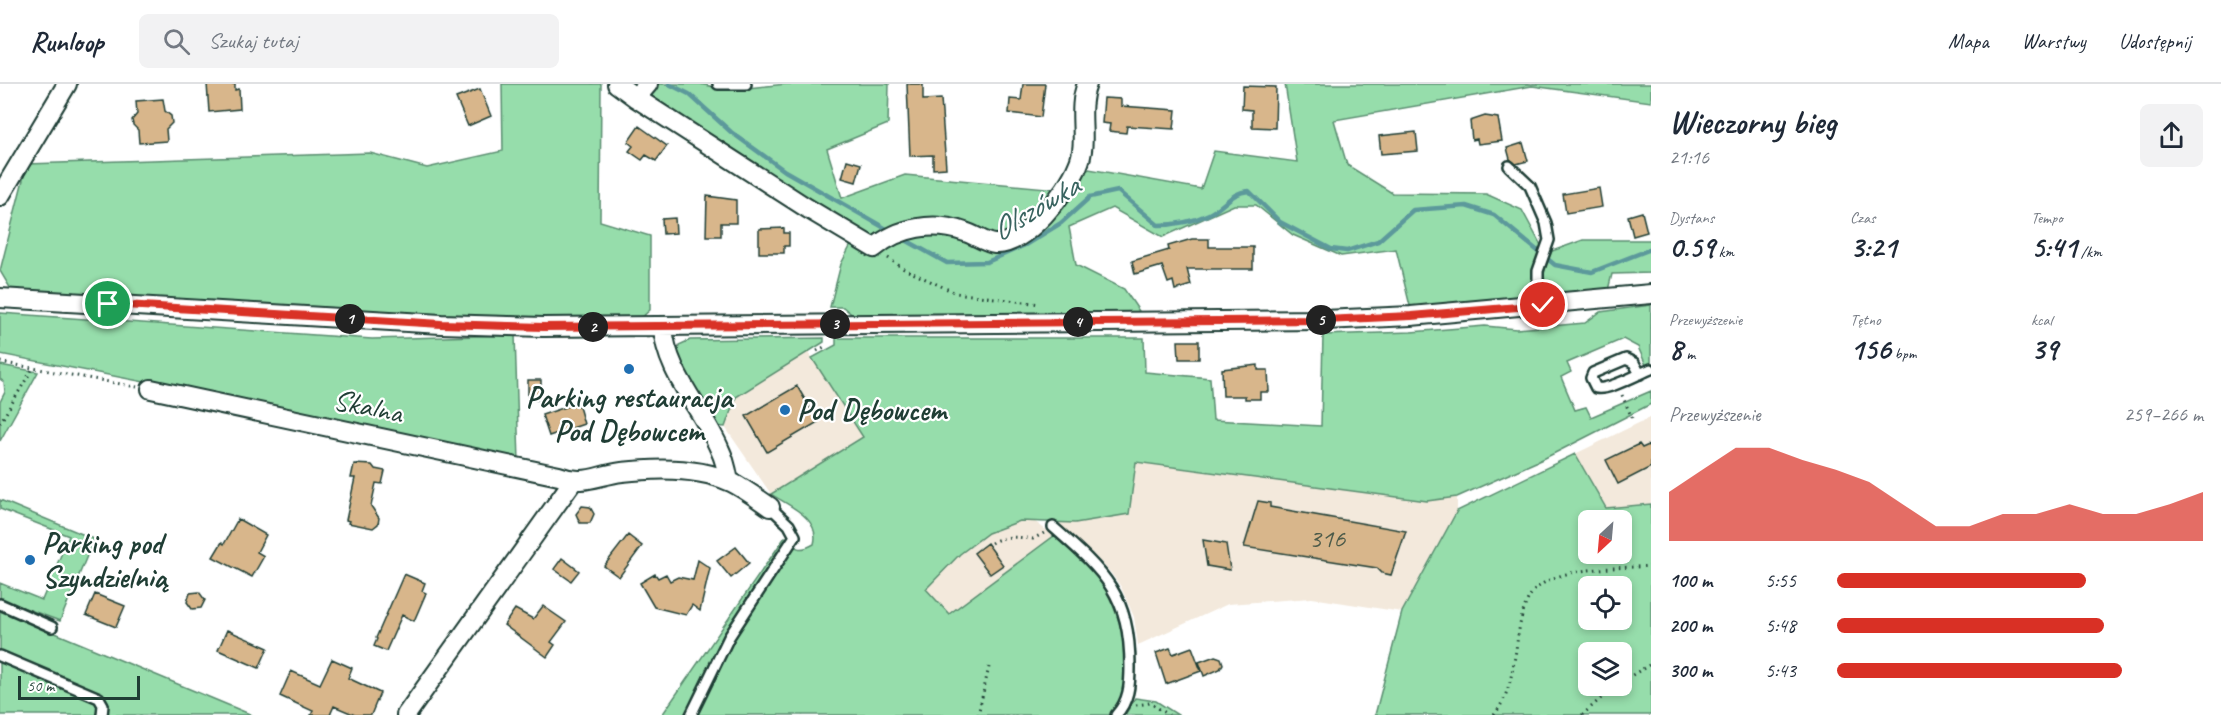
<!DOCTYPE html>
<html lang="pl">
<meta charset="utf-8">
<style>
:root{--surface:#fff;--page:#f2f2f3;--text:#1f2937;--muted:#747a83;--line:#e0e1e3;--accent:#d93025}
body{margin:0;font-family:Caveat,sans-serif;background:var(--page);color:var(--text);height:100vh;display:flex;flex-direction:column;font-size:22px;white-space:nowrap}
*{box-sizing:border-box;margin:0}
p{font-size:20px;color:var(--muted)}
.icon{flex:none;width:33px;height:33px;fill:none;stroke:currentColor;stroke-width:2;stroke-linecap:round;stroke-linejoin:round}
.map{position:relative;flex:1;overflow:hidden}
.details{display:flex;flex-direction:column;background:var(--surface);width:570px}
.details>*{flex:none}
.needle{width:39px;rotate:206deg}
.tools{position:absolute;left:1578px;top:426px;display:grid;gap:12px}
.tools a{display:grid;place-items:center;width:54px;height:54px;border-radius:9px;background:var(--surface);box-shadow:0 3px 9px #0003;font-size:30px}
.scale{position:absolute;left:18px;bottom:15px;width:122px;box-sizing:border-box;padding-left:6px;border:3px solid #1f3d34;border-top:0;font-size:16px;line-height:21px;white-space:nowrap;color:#1f3d34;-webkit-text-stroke:4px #fff;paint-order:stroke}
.pin{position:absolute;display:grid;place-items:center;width:51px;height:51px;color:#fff;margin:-26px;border:3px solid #fff;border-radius:50%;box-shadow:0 2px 6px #0007}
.km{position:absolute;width:30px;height:30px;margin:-15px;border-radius:50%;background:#222;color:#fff;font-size:16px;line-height:30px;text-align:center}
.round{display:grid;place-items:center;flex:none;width:63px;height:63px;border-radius:9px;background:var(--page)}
.head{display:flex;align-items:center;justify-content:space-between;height:102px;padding:0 18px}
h1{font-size:33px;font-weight:700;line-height:45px}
.metrics{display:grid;grid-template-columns:repeat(3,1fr);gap:9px;height:102px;padding:6px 18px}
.metrics div{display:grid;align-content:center}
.metrics b{font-size:30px;font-weight:700}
.metrics small{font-size:16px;font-weight:400}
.metrics p{font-size:16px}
.chart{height:168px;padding:12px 18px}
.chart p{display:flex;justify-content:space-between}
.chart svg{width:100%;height:108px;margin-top:6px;fill:var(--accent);opacity:.7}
ul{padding:0 18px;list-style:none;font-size:20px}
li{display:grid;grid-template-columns:96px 72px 1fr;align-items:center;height:45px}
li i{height:15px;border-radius:8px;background:var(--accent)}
header{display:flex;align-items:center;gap:36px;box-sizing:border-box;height:84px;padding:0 30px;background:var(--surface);border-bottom:2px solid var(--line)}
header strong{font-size:28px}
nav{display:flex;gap:33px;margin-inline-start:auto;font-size:21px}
.search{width:420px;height:54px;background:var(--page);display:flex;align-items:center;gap:15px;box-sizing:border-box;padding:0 21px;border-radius:9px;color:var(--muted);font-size:22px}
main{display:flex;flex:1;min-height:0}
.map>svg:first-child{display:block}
</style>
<header>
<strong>Runloop</strong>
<div class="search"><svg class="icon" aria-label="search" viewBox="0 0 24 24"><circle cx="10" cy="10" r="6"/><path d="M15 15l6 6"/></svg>Szukaj tutaj</div>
<nav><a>Mapa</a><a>Warstwy</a><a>Udostępnij</a></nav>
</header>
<main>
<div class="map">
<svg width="1651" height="631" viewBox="0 0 1651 631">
<rect width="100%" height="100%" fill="#fff"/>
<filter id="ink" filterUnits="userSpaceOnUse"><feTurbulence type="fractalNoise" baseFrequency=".0167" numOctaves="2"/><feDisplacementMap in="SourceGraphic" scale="12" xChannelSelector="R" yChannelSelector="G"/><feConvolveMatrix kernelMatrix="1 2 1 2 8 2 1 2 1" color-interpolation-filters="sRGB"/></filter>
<g filter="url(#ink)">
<path fill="#f3e9dc" d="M808,267l55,86 -92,57 -46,-67 11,-30z
M1651,333v87l-45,4 -31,-54z
M1136,378l291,39 30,-4v14l-55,101 -90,-14 -84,6 -90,41 -4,-28 -13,-30 -10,-14 -17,-18 -38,-34 19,2z
M1020,437h14l20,15 -105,78 -24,-24 35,-36 28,-21z"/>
<path fill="#96ddab" stroke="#5a8d70" stroke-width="1.5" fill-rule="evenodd" d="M502,0h99l-1,137 50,15v74l-8,7 -178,1 -452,-27 -12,-20 27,-107 343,-11 57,15 76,-17z
M657,0h43l29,6 57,-6h103l-1,40 -61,25 15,49 63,-23 153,14 -26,33 -35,17 -34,-13 -89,17 -221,-142 -2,-9h2z
M1285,0h366v18l-119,-16 -198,34 13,45 45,28 94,1 36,16 21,39 -9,21 2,30 -125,10 -15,-61 -55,7 -48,-21 -37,-30h-22l-71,32 -51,-29 -43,19 7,38 48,24 17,25 -286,3 -12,-10h-13l11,-43 13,-25 21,14 54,-23 69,18 78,-71 13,-8 112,20 13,-38 83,11z
M1583,156h68v33l-39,1 -4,16 -58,7c-9,-21 -7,-26 2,-46z
M1651,221v59l-5,1 -8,-18 -15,-8 -56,24 4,9 -10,5 14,33 11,-3 5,10 60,-26v13l-106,54 -88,39 -30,4 -291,-39 -7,52 -54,9 -55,-2 -32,12 -28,21 -34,35 23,25 105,-78c18,14 37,30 49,49 19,31 39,103 7,130h-448l123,-178c11,11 13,16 29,7 7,-26 -25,-38 -43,-50l92,-57 -51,-79 24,-13v-7h308l1,34 65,6 3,42 108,6 2,-91 88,-3 74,-6 32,3 68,-6 15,-11z
M0,229l372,26 143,-4 4,127 -318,-69 -201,-39z
M824,254v4l-88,55 -11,30 -11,-1 -38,-66 3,-15 11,-5z
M0,281l38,7 -38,69v-39l5,-10 -1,-10 -4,-3z
M1575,370l31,54 45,-4v211h-276l27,-103 55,-101zM1588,436h34v34h-34zM1588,502h34v34h-34zM1588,568h34v34h-34z
M0,416l94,39 -34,82 -60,-22v-16l42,17 27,-64 -69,-27z
M0,526l252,105h-252z
M1135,614l21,3 22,14h-53z"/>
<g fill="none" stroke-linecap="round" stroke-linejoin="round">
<path stroke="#5c999b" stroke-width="4.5" d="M669,0l20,10 42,38 54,39 105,60
M902,154l45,25 40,-1 38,-17 36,-22 29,-26 28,-6 40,34c18,0 34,-3 51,-11 15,-7 22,-22 40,-23l31,31 51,27 16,2 31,-10 35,-31 53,-4 28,9 61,50 37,7 59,-23"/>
</g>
<path fill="#d8b68b" stroke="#1f3d34" stroke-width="1.5" d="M207,0h28v6l4,-1 1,20 -31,3z
M907,0h16v16l18,-1 5,69 -13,1v-14l-23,1z
M1023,0h22l-4,33 -32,-4 1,-14 11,1z
M1243,2l33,1 -1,41 -23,-1v-17l-10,-1z
M480,5l11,27 -23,10 -12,-28z
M1104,14l17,1v7l55,4 -2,19 -47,-3 -1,7 -17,-2 1,-7 -8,-1z
M163,15l2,12 6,5 1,7 -6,6 1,12 -28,2 -1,-13 -5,-5 -1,-5 5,-6 -1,-13z
M1485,32l13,2 4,23 -24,3 -1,-5 -5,1 -2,-19z
M639,42l28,20 -11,15 -10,-6 -4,5 -13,-9 4,-5 -5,-4z
M1416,48l2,19 -37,3 -2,-18z
M1523,59l5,18 -12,3 -6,-5 -3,-11z
M847,76l14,4 -5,18 -14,-4z
M1599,104l3,19 -36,6 -3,-19z
M707,112l29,4v23h-15v13h-15z
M1642,128l5,20 -14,4 -5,-20z
M675,134l1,15 -13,1 -1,-15z
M784,144v5h5v13h-5v7h-25v-24z
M1192,155h17v8h44v22h-66l4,16 -16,5 -2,-9 -5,2 -6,-17 -27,8 -3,-13 37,-11 -1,-4z
M1178,257h21v18h-20z
M1258,281v5h10l1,22h-9v7h-15v-3h-22l-1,-27z
M528,296h13v20h-13z
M797,302l21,36 -51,30 -21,-36z
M578,319l6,21 -35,12 -7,-21z
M1639,360l3,4 9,-4v23l-33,17 -12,-24z
M354,380l18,1 3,4 10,2 -3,13 -6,-1 -5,23 8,12 -1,6 -5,4 -25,-5 1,-2 -3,-1 9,-42h-4z
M1258,417l12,2v4l136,24 -15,44 -9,-2 -5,-5 -133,-21z
M582,422l8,1 4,7 -4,9h-10l-4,-9z
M238,435l28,16 -9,17 7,4 -12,21 -39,-20 9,-15 2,2z
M628,451l14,11 -23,31 -15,-11z
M1203,456l23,4 4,26 -23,-4z
M987,459l16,22 -13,9 -16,-21z
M736,463l13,16 -18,15 -14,-17z
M562,474l17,13 -8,10 -17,-12z
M698,476l12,8 -10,43 -8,-6 -6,10 -32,-8 -14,-24 15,-9 3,4 8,-4 4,7 8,-4 15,3z
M404,490l21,9 -3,8 4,2 -12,28 -12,-6 -16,36 -12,-5 3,-7 -1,-1z
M199,508l6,8 -4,8 -9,1 -5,-7 3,-9z
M95,510l30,12 -9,21 -30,-12z
M543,522l23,16 -15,20 4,3 -8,12 -43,-32 11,-16 18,10z
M227,546l41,18 -9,20 -41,-18z
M1192,563l9,24 -35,13 -10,-31 14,-5 3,6z
M1215,572l6,2 2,6 -3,5 -16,7 -5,-14z
M332,575l20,9 -4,10 32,15 -9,22h-16l-21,-9 -4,9h-19l2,-4 -33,-15 11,-25 29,13z"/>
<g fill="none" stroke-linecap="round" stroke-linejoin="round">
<g stroke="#1f3d34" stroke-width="14">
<path id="lane" d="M718,0h28
M1509,82l21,20 16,37 3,17 -11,31v10l5,24
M1640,290l-6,-11 -8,-4 -33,14 -2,5 5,10c12,3 42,-14 55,-19
M1053,443c51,45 77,67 77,140 0,18 -1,34 -14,48
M0,520l52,23
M0,572l99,42 4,7 -1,10
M691,631l38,-78 66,-101 -6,-11 -19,-18"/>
</g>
<g stroke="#1f3d34" stroke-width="22">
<path id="street" d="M617,0l19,14 171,110 67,40c25,-21 60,-27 91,-16 10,3 20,11 30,12 30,2 73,-53 83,-79 11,-24 -2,-54 9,-81
M636,14l12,-14
M0,112l67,-112
M0,214l441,26 102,3 781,-7 87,-4 240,-22
M663,242c2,46 40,83 57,124 5,10 7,21 9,31
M151,305l408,87c25,10 38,-1 63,-4 34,-4 77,-5 109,10 14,7 26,16 39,25
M406,631l167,-234"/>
</g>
<path stroke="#1f3d34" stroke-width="3" stroke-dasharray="1.5 4.5" stroke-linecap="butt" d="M888,174l16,11 52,24 84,11
M817,267l9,-5
M0,278l137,25
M1622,311l10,23
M0,339l33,-55
M991,459c13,-8 28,-6 42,-4l11,-6
M1622,597l29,-17
M1136,621l14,-2 19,12
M978,631l11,-48
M1494,631c15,-19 18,-41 22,-65 2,-16 6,-45 16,-57 23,-28 85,-24 119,-27
M1582,631l33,-29"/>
<use href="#lane" stroke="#fff" stroke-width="9"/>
<use href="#street" stroke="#fff" stroke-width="18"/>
</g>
</g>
<g fill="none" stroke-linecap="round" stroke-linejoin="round" filter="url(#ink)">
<g stroke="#fff" stroke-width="12">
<path id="route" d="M108,220l333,20 102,3 781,-7 87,-4 132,-11"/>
</g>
<use href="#route" stroke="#d93025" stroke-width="8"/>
</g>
<g fill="#1f6fb2" stroke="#fff" stroke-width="2">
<circle cx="629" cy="285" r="6"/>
<circle cx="785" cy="326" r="6"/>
<circle cx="30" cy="476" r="6"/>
</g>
<g text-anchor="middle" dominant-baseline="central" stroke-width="4.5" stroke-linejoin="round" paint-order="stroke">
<g font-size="27" fill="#4d5b4a">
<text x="1327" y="454">316</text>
</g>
<g font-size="30" font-weight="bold" fill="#1f3d34" stroke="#fff" text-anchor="start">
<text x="629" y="313" text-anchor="middle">Parking restauracja<tspan x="629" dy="34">Pod Dębowcem</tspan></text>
<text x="797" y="326">Pod Dębowcem</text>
<text x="42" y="459">Parking pod<tspan x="42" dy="34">Szyndzielnią</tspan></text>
</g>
<g font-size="30" fill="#1f3d34" stroke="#fff">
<text transform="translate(368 322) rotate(12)">Skalna</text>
</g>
<g font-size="32" font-style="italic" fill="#38635f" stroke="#fff">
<text transform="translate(1035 124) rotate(-31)">Olszówka</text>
</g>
</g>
</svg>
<div class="tools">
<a><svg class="needle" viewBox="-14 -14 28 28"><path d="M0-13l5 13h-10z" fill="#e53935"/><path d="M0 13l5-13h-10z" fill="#747a83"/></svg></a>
<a><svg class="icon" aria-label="locate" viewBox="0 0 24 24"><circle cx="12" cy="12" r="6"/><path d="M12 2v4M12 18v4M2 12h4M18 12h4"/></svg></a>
<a><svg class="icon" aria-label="layers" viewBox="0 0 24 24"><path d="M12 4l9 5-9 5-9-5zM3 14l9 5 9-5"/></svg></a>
</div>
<div class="scale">50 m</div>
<div class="pin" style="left:108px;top:220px;background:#1e9e55"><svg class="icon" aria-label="arrive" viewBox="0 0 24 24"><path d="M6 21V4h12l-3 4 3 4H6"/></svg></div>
<div class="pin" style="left:1543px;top:221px;background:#d93025"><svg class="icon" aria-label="check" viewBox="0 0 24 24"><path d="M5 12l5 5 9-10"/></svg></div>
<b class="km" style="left:350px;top:235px">1</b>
<b class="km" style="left:593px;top:243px">2</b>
<b class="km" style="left:835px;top:240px">3</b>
<b class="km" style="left:1078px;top:238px">4</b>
<b class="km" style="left:1321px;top:236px">5</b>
</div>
<section class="details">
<div class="head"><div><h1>Wieczorny bieg</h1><p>21:16</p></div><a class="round"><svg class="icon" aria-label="share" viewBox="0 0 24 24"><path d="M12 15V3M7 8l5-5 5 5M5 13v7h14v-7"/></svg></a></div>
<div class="metrics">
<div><p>Dystans</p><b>0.59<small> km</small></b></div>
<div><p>Czas</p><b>3:21</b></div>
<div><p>Tempo</p><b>5:41<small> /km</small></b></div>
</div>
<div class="metrics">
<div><p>Przewyższenie</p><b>8<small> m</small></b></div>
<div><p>Tętno</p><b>156<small> bpm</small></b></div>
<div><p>kcal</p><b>39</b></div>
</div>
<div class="chart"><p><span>Przewyższenie</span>259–266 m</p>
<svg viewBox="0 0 160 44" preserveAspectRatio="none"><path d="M0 44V24L10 15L20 6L30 6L40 11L50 15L60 20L70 29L80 38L90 38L100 33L110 33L120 29L130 33L140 33L150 29L160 24V44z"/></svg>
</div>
<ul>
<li><b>100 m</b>5:55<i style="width:68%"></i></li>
<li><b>200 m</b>5:48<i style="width:73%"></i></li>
<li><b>300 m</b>5:43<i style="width:78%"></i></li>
</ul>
</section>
</main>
